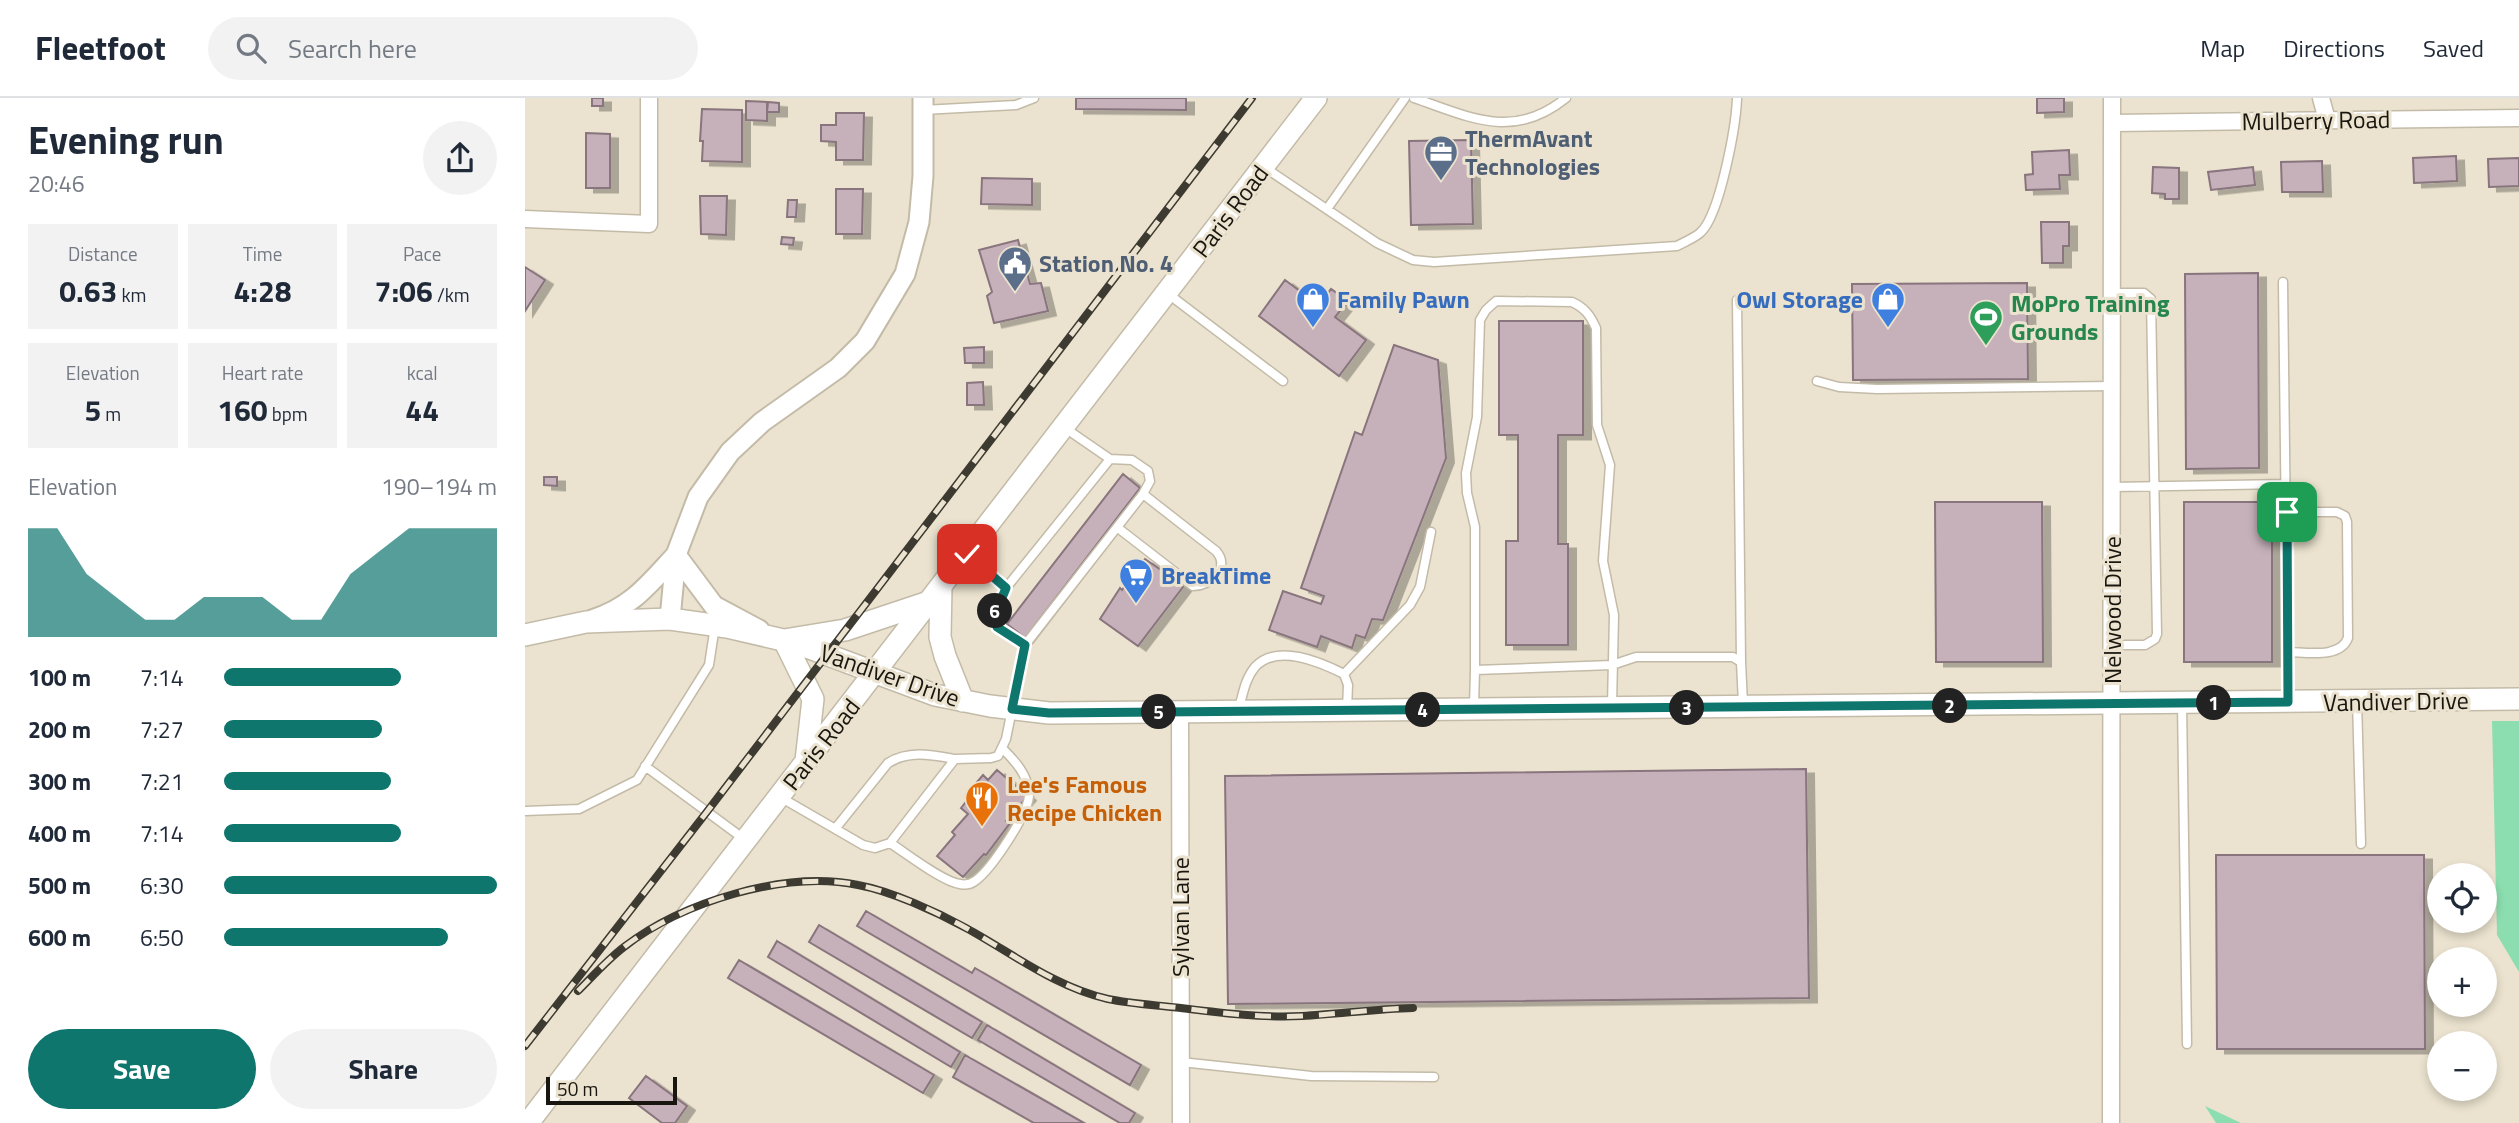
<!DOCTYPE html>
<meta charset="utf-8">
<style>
:root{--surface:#fff;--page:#f2f2f3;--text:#1f2937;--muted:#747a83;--line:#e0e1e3;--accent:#0f766e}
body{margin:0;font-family:"Titillium Web",sans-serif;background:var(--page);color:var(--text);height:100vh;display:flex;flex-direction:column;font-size:26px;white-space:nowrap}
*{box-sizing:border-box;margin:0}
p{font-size:23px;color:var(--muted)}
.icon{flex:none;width:38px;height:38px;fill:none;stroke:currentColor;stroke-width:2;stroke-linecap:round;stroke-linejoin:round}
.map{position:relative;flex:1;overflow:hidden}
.side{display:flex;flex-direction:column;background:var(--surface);width:525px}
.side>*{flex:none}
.buttons{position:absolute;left:1902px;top:765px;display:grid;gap:14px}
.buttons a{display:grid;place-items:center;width:70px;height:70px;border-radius:50%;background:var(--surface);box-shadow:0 4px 10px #0003;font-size:35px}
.scale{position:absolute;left:21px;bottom:18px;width:131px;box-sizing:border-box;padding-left:7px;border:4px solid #18160f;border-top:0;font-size:19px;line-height:24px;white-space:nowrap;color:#18160f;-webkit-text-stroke:5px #ebe3cf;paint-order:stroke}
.pin{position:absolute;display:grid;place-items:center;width:60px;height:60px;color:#fff;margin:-30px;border-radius:14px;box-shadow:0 4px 10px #0006}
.km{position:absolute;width:35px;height:35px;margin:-18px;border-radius:50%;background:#222;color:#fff;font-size:19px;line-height:35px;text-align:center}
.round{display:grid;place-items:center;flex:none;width:74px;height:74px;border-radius:37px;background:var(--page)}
.head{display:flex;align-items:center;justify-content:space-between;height:119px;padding:0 28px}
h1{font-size:38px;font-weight:700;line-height:52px}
.metrics{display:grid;grid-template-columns:repeat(3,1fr);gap:10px;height:119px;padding:7px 28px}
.metrics div{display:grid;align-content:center;border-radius:0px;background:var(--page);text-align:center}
.metrics b{font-size:30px;font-weight:700}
.metrics small{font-size:19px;font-weight:400}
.metrics p{font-size:19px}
.chart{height:196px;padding:14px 28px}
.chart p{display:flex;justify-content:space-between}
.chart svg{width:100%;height:126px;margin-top:7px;fill:var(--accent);opacity:.7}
.button{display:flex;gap:14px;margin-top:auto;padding:14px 28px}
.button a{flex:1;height:80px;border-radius:42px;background:var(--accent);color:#fff;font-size:28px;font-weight:700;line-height:80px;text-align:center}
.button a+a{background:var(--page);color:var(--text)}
ul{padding:0 28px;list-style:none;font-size:23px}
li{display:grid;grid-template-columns:112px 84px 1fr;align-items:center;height:52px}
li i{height:18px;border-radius:9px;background:var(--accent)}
header{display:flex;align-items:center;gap:42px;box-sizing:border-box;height:98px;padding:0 35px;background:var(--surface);border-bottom:2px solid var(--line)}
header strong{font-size:33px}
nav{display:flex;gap:38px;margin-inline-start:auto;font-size:24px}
.search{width:490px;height:63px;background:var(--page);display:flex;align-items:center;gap:18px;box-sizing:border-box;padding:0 24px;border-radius:38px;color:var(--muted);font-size:26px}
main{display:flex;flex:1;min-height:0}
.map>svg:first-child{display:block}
</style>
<header>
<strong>Fleetfoot</strong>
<div class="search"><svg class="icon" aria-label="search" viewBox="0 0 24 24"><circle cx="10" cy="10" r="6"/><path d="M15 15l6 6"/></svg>Search here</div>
<nav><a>Map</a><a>Directions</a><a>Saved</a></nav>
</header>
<main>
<section class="side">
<div class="head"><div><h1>Evening run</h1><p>20:46</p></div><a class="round"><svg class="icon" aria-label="share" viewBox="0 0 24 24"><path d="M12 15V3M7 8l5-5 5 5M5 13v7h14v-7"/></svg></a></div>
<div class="metrics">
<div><p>Distance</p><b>0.63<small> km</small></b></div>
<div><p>Time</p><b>4:28</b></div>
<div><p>Pace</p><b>7:06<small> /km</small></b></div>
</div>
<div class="metrics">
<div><p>Elevation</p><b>5<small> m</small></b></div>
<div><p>Heart rate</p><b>160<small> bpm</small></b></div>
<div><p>kcal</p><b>44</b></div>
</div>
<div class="chart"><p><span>Elevation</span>190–194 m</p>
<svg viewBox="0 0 160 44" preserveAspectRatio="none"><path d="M0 44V6L10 6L20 22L30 30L40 38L50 38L60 30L70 30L80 30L90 38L100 38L110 22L120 14L130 6L140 6L150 6L160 6V44z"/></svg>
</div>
<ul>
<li><b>100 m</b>7:14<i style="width:65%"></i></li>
<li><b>200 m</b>7:27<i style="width:58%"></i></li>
<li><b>300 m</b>7:21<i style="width:61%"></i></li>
<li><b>400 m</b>7:14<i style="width:65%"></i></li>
<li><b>500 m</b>6:30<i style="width:100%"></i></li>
<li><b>600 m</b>6:50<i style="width:82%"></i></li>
</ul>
<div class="button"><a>Save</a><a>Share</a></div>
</section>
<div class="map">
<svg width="1994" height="1025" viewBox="0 0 1994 1025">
<defs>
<filter id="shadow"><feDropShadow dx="8" dy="4.5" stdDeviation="0" flood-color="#0004"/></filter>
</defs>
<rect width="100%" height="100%" fill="#ebe3cf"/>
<path fill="#8cdeb0" d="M1967,623h27v251l-22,-37z
M1680,1008l36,17h-25z"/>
<path fill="#c6b1ba" stroke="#88747d" stroke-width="2" filter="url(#shadow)" d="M67,0h11v8h-11z
M551,0h110v12l-110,-1z
M1512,0h27v14l-27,1z
M221,3l21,1v19l-21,-1z
M243,4l11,1v9h-12z
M177,11l40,1v52l-40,-1 1,-20h-3z
M311,15h28l-1,47h-27v-18l-15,-1v-16h15z
M61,35l24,1v54h-24z
M946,42l2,84 -62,1 -2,-84z
M1544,52l1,25h-11l1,14 -34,1 -1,-15 8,-1 -1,-22z
M1931,58l1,25 -43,2 -1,-25z
M1994,60v28l-30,1 -1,-28z
M1797,63l1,31h-41l-1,-30z
M1628,69l26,1v31h-14v-5l-13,-1z
M1728,69l2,18 -44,5 -3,-18z
M457,80l50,1v26l-51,-1z
M311,91h27l-1,45h-26z
M175,98h27l-1,39 -25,-1z
M263,102h9l-1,17h-9z
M1516,124h28v24h-6v17h-21z
M257,139l12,1 -1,7 -12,-1z
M493,142l12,44 11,-1 7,28 -54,12 -7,-27 5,-4 -13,-42z
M0,169l20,13 -20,31z
M1733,175l1,195 -73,1 -1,-195z
M760,182l34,25 12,-16 17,12 -13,16 31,23 -27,36 -80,-60z
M1502,185l1,96 -175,1 -1,-96z
M974,223h84v114h-25v109h10v101h-62v-104h12v-106h-19z
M869,247l44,15 8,98 -63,162 -11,-1 -7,19 -9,-3 -4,13 -31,-12 -4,11 -48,-17 14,-39 38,13 3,-8 -23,-8 54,-156 7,3z
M459,249v16h-19l-1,-15z
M458,284l1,23h-17v-22z
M598,376l17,14 -115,150 -18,-14z
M19,379h13v9l-13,-1z
M1410,404h107l1,160h-107z
M1659,404h88v160h-88z
M620,461l19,13 1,-2 7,5 -2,2 13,10 -45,59 -38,-27 20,-31 2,2z
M1281,671l3,229 -581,6 -3,-228z
M472,672l31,26 -22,25 4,2 -24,32 -2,-1 -21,23 -26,-21 18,-21 -3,-3 16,-18 -7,-6 8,-10 -3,-3 17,-20 5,5z
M1691,757h208l1,194h-208z
M341,813l106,62 3,-5 166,97 -11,20 -273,-159z
M294,827l163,97 -10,16 -163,-96z
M252,843l183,111 -9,15 -183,-110z
M214,862l195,115 -11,18 -195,-115z
M462,927l148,88 -6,10h-9l-142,-83z
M440,957l119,68h-50l-81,-46z
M121,978l41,30 -12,17h-13l-33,-25z"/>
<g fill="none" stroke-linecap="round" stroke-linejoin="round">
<g stroke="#c3bba8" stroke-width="11">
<path id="service" d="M889,0c56,19 99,43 152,0
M398,12l93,-5 18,-7
M739,69l113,76 36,17 21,2 243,-16c7,-4 18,-8 24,-14 19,-18 35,-106 36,-134
M802,111l78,-111
M1758,184l5,417
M642,195l116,88
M1212,202l4,362
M1292,283l22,6 38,2 235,-3
M1587,389l174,-3
M1762,414h50l8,4 2,6 1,116c-8,21 -42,14 -61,14
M593,430l75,58c18,0 38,-18 23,-35l-73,-57
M442,456l39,34c-6,18 -15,18 -9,39l28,18
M481,490l104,-129
M1587,547h33l10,-6 2,-5 -6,-335 -7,-6h-32
M950,572v-143l-8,-34 -1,-20 11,-56 3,-97 6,-10 10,-9 76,1c13,6 18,13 24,26l1,97 13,40 -7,96 11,54 -2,90
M819,576l66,-69 10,-18 11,-55
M1832,603l4,143
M1657,605l5,341
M949,608l1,-36 137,-5 24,-8h97l8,5 2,42
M714,610c4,-14 6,-29 16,-41 22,-24 65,-5 89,7l4,11 -1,24
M120,668l99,73
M255,699l83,48 12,3 15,-5 65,-84 36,-1 7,-2 8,-17 19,-94 118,-151 7,-13 -2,-10 -16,-11 -22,-1 -45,-31
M0,713l54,-2 58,-29 72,-115 6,-39
M310,731l53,-66c21,-13 44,-8 67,-4
M365,745c16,10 53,39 70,41 5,1 11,0 15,-3 16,-11 54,-68 54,-86 0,-19 -14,-34 -26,-46
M656,964l130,14 123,1"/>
</g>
<g stroke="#c3bba8" stroke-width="19">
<path id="minor" d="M1796,0l6,22
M1588,25l406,-5
M0,121l124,5v-126
M655,614l1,411
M1586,1025l1,-1025"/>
</g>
<g stroke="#c3bba8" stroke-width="23">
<path id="tertiary" d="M151,457l38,51 45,24
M145,521l6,-64 22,-58 32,-45 32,-30 76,-54 27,-27 40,-67 14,-52 4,-46v-78
M67,522c40,-13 56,-35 84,-65"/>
</g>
<g stroke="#c3bba8" stroke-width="24">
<path id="secondary" d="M416,489l-1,50 5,19 18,45
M0,537l61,-13 84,-3 57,8 69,16 139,52 55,11 59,7 1470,-14
M281,663l7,-62 -29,-59 61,-10 84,-28
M3,1025l788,-1025"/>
</g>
<use href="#service" stroke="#fff" stroke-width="8"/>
<use href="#minor" stroke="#fff" stroke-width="16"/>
<use href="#tertiary" stroke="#fff" stroke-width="19"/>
<use href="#secondary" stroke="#fff" stroke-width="21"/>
<g stroke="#3d3a31" stroke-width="8">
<path id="rail" d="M53,893c15,-15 29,-31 46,-44 58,-45 161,-77 234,-62 33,6 79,27 108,43 46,25 89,59 142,71 24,5 49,6 73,9 41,5 80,10 121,8 37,-2 74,-7 111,-8
M0,948l181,-233 546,-715"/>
</g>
<use href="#rail" stroke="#ebe3cf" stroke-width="5" stroke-dasharray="16" stroke-linecap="butt"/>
</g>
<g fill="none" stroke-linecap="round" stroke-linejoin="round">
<g stroke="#fff" stroke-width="14">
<path id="route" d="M442,456l39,34c-6,18 -15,18 -9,39l28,18 -13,64 37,4 1239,-11 -1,-190"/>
</g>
<use href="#route" stroke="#0f766e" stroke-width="9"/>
</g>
<defs>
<g id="office-pin" transform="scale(1.75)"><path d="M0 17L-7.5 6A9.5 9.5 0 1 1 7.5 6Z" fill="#5c6f8a" stroke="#ebe3cf"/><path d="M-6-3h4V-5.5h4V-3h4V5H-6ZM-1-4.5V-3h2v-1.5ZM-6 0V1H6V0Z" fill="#fff"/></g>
<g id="civic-pin" transform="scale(1.75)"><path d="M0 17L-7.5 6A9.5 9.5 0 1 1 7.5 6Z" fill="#5c6f8a" stroke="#ebe3cf"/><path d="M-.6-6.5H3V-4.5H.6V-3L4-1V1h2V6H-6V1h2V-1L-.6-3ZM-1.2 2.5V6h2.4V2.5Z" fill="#fff"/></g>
<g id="shop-pin" transform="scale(1.75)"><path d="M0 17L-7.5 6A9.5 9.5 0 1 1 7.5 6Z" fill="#3f7fe0" stroke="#ebe3cf"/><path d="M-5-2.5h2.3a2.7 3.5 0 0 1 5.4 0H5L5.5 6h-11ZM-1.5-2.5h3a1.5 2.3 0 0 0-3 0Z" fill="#fff"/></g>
<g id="stadium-pin" transform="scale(1.75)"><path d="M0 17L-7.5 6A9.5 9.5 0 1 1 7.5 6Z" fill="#2e9e5b" stroke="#ebe3cf"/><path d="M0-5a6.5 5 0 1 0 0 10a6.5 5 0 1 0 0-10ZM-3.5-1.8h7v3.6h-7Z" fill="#fff"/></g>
<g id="supermarket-pin" transform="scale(1.75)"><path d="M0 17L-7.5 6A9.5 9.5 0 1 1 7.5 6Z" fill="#3f7fe0" stroke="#ebe3cf"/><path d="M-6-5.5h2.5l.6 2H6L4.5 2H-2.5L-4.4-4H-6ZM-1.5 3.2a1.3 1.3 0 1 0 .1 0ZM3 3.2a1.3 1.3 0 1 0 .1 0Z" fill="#fff"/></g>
<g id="restaurant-pin" transform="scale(1.75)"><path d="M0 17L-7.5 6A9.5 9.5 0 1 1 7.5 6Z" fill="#e8710a" stroke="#ebe3cf"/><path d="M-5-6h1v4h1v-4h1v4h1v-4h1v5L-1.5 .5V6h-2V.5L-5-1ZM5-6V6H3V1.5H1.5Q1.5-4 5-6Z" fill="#fff"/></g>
</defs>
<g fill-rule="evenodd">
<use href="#office-pin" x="916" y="54"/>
<use href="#civic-pin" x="490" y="165"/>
<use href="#shop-pin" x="788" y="201"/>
<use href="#shop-pin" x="1363" y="201"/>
<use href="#stadium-pin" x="1461" y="219"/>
<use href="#supermarket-pin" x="611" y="477"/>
<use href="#restaurant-pin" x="457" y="700"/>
</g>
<g text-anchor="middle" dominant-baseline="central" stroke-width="6" stroke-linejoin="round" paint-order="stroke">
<g font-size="24" fill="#18160f" stroke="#ebe3cf">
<text transform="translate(1791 22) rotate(-1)">Mulberry Road</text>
<text transform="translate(705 113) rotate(-53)">Paris Road</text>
<text transform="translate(1587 512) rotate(-90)">Nelwood Drive</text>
<text transform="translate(365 577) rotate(19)">Vandiver Drive</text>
<text transform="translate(1871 603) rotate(-1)">Vandiver Drive</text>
<text transform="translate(296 646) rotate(-52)">Paris Road</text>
<text transform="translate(655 819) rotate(-90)">Sylvan Lane</text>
</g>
<g font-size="24" font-weight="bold" fill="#4e5e75" stroke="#ebe3cf" text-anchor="start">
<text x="940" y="40">ThermAvant<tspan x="940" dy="28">Technologies</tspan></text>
<text x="514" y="165">Station No. 4</text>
</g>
<g font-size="24" font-weight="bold" fill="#366cbe" stroke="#ebe3cf" text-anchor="start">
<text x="812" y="201">Family Pawn</text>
<text x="1338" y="201" text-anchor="end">Owl Storage</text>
<text x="636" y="477">BreakTime</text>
</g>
<g font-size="24" font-weight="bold" fill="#27864d" stroke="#ebe3cf" text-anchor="start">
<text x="1486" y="205">MoPro Training<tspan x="1486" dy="28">Grounds</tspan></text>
</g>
<g font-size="24" font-weight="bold" fill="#c56008" stroke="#ebe3cf" text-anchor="start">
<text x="482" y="686">Lee's Famous<tspan x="482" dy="28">Recipe Chicken</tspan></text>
</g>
</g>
</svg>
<div class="buttons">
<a><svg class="icon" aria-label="locate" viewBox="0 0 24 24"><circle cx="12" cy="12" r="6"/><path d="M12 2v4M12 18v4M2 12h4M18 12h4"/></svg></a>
<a>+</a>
<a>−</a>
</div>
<div class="scale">50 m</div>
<div class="pin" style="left:1762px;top:414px;background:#1e9e55"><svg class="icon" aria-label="arrive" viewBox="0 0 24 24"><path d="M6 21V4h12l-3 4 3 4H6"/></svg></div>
<div class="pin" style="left:442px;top:456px;background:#d93025"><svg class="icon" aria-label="check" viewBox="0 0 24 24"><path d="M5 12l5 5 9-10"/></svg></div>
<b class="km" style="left:1689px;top:605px">1</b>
<b class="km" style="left:1425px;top:608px">2</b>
<b class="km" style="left:1162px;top:610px">3</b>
<b class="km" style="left:898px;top:612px">4</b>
<b class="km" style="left:634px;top:614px">5</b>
<b class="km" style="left:470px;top:513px">6</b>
</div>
</main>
